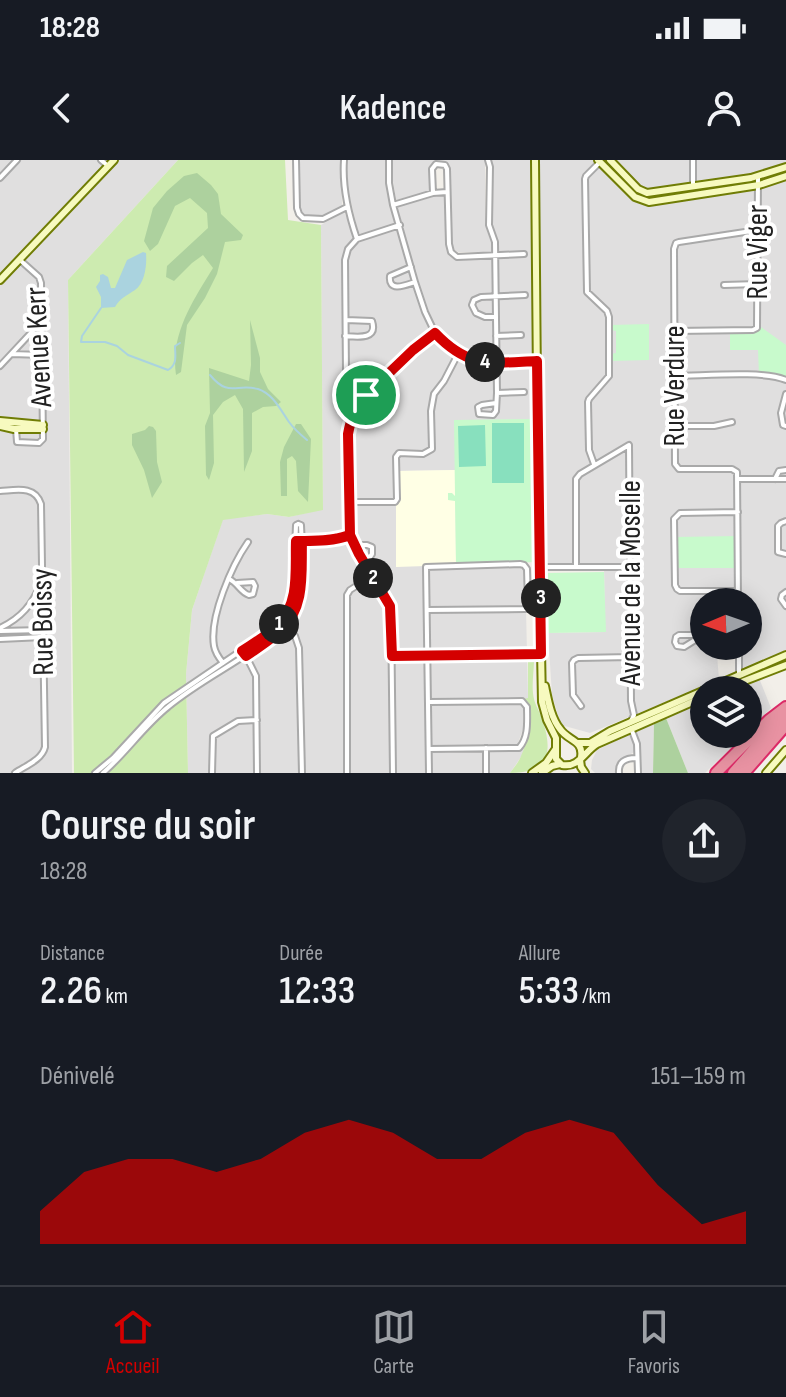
<!DOCTYPE html>
<html lang="fr">
<meta charset="utf-8">
<style>
:root{--surface:#171b24;--page:#20242c;--text:#f1f3f6;--muted:#9ea1a6;--line:#363941;--accent:#d40000}
body{margin:0;font-family:"Sofia Sans Condensed",sans-serif;background:var(--page);color:var(--text);height:100vh;display:flex;flex-direction:column;font-size:30px;white-space:nowrap}
*{box-sizing:border-box;margin:0}
p{font-size:26px;color:var(--muted)}
.icon{flex:none;width:44px;height:44px;fill:none;stroke:currentColor;stroke-width:2;stroke-linecap:round;stroke-linejoin:round}
.map{position:relative;height:613px;overflow:hidden}
.sheet{display:flex;flex-direction:column;background:var(--surface);flex:1}
.sheet>*{flex:none}
.needle{width:52px;rotate:268deg}
.controls{position:absolute;left:690px;top:428px;display:grid;gap:16px}
.controls a{display:grid;place-items:center;width:72px;height:72px;border-radius:50%;background:var(--surface);box-shadow:0 4px 20px #0003;font-size:40px}
.pin{position:absolute;display:grid;place-items:center;width:68px;height:68px;color:#fff;margin:-34px;border:4px solid #fff;border-radius:50%;box-shadow:0 2px 8px #0007}
.km{position:absolute;width:40px;height:40px;margin:-20px;border-radius:50%;background:#222;color:#fff;font-size:22px;line-height:40px;text-align:center}
.round{display:grid;place-items:center;flex:none;width:84px;height:84px;border-radius:42px;background:var(--page)}
.head{display:flex;align-items:center;justify-content:space-between;height:136px;padding:0 40px}
h1{font-size:44px;font-weight:600;line-height:60px}
.stats{display:grid;grid-template-columns:repeat(3,1fr);gap:12px;height:136px;padding:8px 40px}
.stats div{display:grid;align-content:center}
.stats b{font-size:40px;font-weight:600}
.stats small{font-size:22px;font-weight:400}
.stats p{font-size:22px}
.chart{height:224px;padding:16px 40px}
.chart p{display:flex;justify-content:space-between}
.chart svg{width:100%;height:144px;margin-top:8px;fill:var(--accent);opacity:.7}
.status{display:flex;justify-content:space-between;align-items:center;height:56px;padding:0 40px;background:var(--surface);direction:ltr}
.status svg{height:22px;fill:currentColor}
header{display:flex;justify-content:space-between;align-items:center;height:104px;padding:0 40px;background:var(--surface);font-size:36px;font-weight:600}
.tabs{display:flex;justify-content:space-around;align-items:center;height:112px;border-top:2px solid var(--line);background:var(--surface);font-size:22px;color:var(--muted)}
.tabs a{display:grid;justify-items:center;gap:4px}
.tabs .selected{color:var(--accent)}
.map>svg:first-child{display:block}
</style>
<div class="status"><b>18:28</b><svg viewBox="0 0 49 12"><path d="M0 12V9h3v3zM5 12V6h3v6zM10 12V3h3v9zM15 12V0h3v12zM26 1h20v11H26zM47 4h2v5h-2z"/></svg></div>
<header><svg class="icon" aria-label="back" viewBox="0 0 24 24"><path d="M15 5l-7 7 7 7"/></svg>Kadence<svg class="icon" aria-label="person" viewBox="0 0 24 24"><circle cx="12" cy="8" r="4"/><path d="M4 21q1-7 8-7t8 7"/></svg></header>
<div class="map">
<svg width="786" height="613" viewBox="0 0 786 613">
<rect width="100%" height="100%" fill="#f2efe9"/>
<path fill="#e0dfdf" fill-rule="evenodd" d="M0,0h109l-109,114z
M117,0h61l-110,120 4,493h-72v-490z
M299,0h42l1,46 -21,10h-18l-3,-6z
M347,0h39l1,33 8,28 -1,4 -33,9 -3,-2 -11,-47z
M393,0h92v56l2,14 5,15v7h-34l-4,-2 -2,-5 -4,-82 -12,-2 -4,2 -2,4v24l-34,9 -3,-19z
M491,0h41l2,259 -79,2v49l-58,1 59,94 69,-2 3,136h-5v30l-5,14 6,4 -1,7 -13,19h-322l-2,-99 6,-64 31,-91 44,-5 22,3 34,-8 -2,-284 23,-13 14,29 45,-14 -6,-20 39,-11 8,-1 2,50 5,11 6,3 41,-1v-14l-6,-21z
M538,0h56l42,41 17,4 111,-18 22,-8v471l-40,18 -3,-1 -1,-14 -25,1 2,26 -129,53 -29,-8 -9,-30 -4,-62 57,-1 -1,-69h-57zM704,442h44v44h-44z
M613,0h173v4l-33,11 -105,16 -12,-8z
M759,518l12,30 -23,23v-41h-17z
M704,542v32h41l-40,39h-17l-22,-55z
M654,563l-1,50h-14v-28l-3,-12 1,-3z
M630,574l2,1 4,16 -19,11v11h-22l-4,-4 1,-9 5,-10z"/>
<path fill="#ffffe5" d="M455,310l1,95 -60,2v-96z"/>
<path fill="#cdebb0" d="M178,0h107l3,60 33,5 2,285 -34,7 -22,-3 -44,6 -31,90 -6,64 2,99h-114l-6,-493z
M528,497l6,3c0,12 -3,27 0,39 1,5 5,12 7,17 12,33 11,57 -31,57 4,-6 9,-11 11,-17 7,-15 15,-46 2,-57l5,-1z"/>
<path fill="#add19e" d="M197,13l14,12 7,9 3,20 22,21 -2,5 -16,2 -8,32 -12,24 -18,27 -6,47 -5,3c-6,-41 17,-74 37,-107l-10,-13 -11,8 -18,18 -8,-4 1,-11 41,-38 -1,-15 -17,-15 -15,8 -17,38 -8,7 -6,-10 9,-33 14,-17 17,-15z
M250,160l10,38v14l8,17 13,13 -5,4 -13,1 -11,6v38l-8,21 -1,-63 -8,-14 -12,7 -10,13 1,48 -5,17 -3,-5 -1,-49 5,-13 -1,-45 40,13 2,-16z
M296,264h5l10,15 -3,63 -10,-11 -2,-30 -4,-5 -5,3v37h-6l-1,-34 4,-15z
M149,266l4,1 3,4 1,31 5,20 -10,16 -8,-28 -12,-25v-11l13,-4z
M666,558l22,55h-35l1,-50z"/>
<path fill="#c8facc" d="M649,164v36l-38,1v-7l5,-1v-22l-5,-1v-5z
M758,165l28,20v35l-27,-5 -1,-25h-28v-20h23z
M534,259l3,143 -81,3 -1,-64 -7,-1v-7h4l3,3 -1,-76z
M738,376v32h-63l-1,-31z
M604,412l2,60 -58,1v-60z"/>
<path fill="#88e0be" d="M492,263h32v60h-32z
M485,265l1,41 -27,1 -1,-41z"/>
<path fill="#aad3df" d="M143,92l3,1c1,12 -1,30 -11,37 -9,6 -15,8 -20,17l-14,1v-11l-5,-10 4,-6v-6l3,-1 5,3 3,11h4l12,-28z"/>
<g fill="none" stroke-linecap="round" stroke-linejoin="round">
<path stroke="#aad3df" stroke-width="2" d="M101,148l-19,28 -1,6h24l12,4 11,9 40,15c10,-6 7,-15 7,-24l5,-3
M210,215c19,23 26,8 48,14 15,5 22,20 31,33 5,7 12,13 18,18"/>
<g stroke="#a9a9a9" stroke-width="8">
<path id="street" d="M101,0l7,6
M296,0l1,48 2,6 4,4 20,1 24,-12
M344,0c-2,28 4,53 13,79
M389,0v23l4,22 22,77 10,30 10,21 23,21 12,5 27,4 40,-2
M488,0l2,7 -1,58 6,17 2,151 -1,18 -3,4 -14,-1 -1,-7 4,-2 14,-2
M0,18l17,-18
M693,26v-26
M433,33l-1,-24 4,-5 9,1 2,4 2,75 2,8 6,5 67,-3
M393,45l40,-12 14,-1
M411,107l-21,9c-2,17 16,9 25,6
M724,125l34,-1
M496,157h-11l-9,-4 -4,-8 2,-5 7,-3 44,-2
M675,171l78,-1 4,-2 1,-151
M345,176c13,1 33,4 27,-15l-26,-1
M496,176l25,-1
M12,194l30,1
M0,206l42,-45
M674,216c29,0 88,-6 112,4
M378,223c8,6 19,13 12,24l-10,1 -29,-26 -5,-8 -1,-114 3,-11 9,-10 43,-14
M497,233l27,-1
M786,234l-5,19 2,12 3,1
M675,266h39l18,-4
M16,269l1,13 22,1 4,-4 -2,-156 -2,-6 -19,-17
M594,304l-5,-14 -1,-48 1,-3 20,-23v-59l-2,-6 -20,-19 -2,-113 1,-3 14,-14
M738,319h48
M775,319l4,-8 7,-1
M0,331c16,-1 35,-6 41,13l4,243c-3,13 -20,19 -30,26
M349,342h46l2,-3 -1,-42 3,-4 24,1 9,-5 -1,-38 3,-17 10,-13 14,-27
M738,352l-58,1 -6,6 1,66 2,4 3,2h58
M786,361l-5,2 -3,3v26l8,2
M302,381h31l17,-6
M355,385h12l5,2v7l-7,10
M541,407h89
M576,407v-88l4,-5 49,-29 2,256 3,14 -3,6
M229,419c9,4 11,13 20,16l4,-1 2,-8 -2,-4 -16,1
M786,432l-4,3 -1,4 5,7
M738,442l-1,-130 -5,-3h-53l-4,-5 -1,-215 2,-6 3,-1 79,-12
M427,450l98,-1 3,-4 -1,-36 -3,-4 -4,-1 -94,3 3,206
M285,464l10,12 4,12 3,125
M0,468c21,-10 33,-24 41,-45
M0,471l43,-1
M703,475l-19,12 -7,-1 -2,-4 1,-5 3,-2h25
M0,479l43,-2
M739,486v29
M246,496l10,20 1,97
M392,496l149,-2
M223,503c-4,-5 -8,-11 -9,-17 -5,-29 18,-81 34,-104
M581,546l-8,-11 -1,-32 2,-3 4,-2 53,-1
M631,568l6,16 1,29
M486,588v25
M429,589l90,-1c10,-11 8,-27 8,-41l-5,-6 -93,1
M95,613l18,-15 51,-55 113,-77 10,-12 6,-15 3,-74 2,-1
M103,613c23,-20 41,-47 65,-66 30,-25 66,-42 98,-66 10,-7 20,-14 27,-25 13,-21 9,-66 8,-91l-3,-1
M212,613l1,-37 25,-15 19,-1
M347,613v-178l3,-5 22,-14
M393,613l-2,-164 -2,-7 -30,-48 -9,-19 -2,-101 3,-15 7,-15 55,-54 22,-17
M619,613c-1,-11 6,-15 17,-15"/>
</g>
<g stroke="#707d05" stroke-width="10">
<path id="secondary" d="M535,0l3,333 4,209 5,18 9,18v21l6,6c17,3 22,-13 35,-21l107,-47
M598,0l37,37 14,5 110,-17 27,-9
M610,0l28,29 9,4 104,-15 35,-11
M0,120l114,-120
M0,261l43,4
M0,266l14,3h29
M545,526c3,14 6,32 15,43 8,12 24,11 21,28
M721,530l65,-25
M578,583h12l20,-12 176,-76
M580,600l1,7 4,6
M532,613l14,-10 9,-13
M542,613l10,-7 8,-2
M766,613l20,-23"/>
</g>
<g stroke="#dc2a67" stroke-width="14">
<path id="highway" d="M716,613l53,-53 17,-13
M733,613l52,-59
M744,613l42,-48"/>
</g>
<use href="#street" stroke="#fff" stroke-width="4"/>
<use href="#secondary" stroke="#f7fabf" stroke-width="6"/>
<use href="#highway" stroke="#e892a2" stroke-width="10"/>
</g>
<g fill="none" stroke-linecap="round" stroke-linejoin="round">
<g stroke="#fff" stroke-width="16">
<path id="route" d="M366,235c-11,12 -15,23 -18,39l2,101c-18,6 -35,6 -54,6 -1,29 4,62 -18,84 -10,10 -24,18 -36,26l4,5c11,-8 25,-16 35,-26 25,-23 20,-58 21,-89 17,0 32,0 48,-6l9,19 31,52 2,50 149,-2 -4,-293c-46,2 -68,8 -102,-28l-22,17 -47,45"/>
</g>
<use href="#route" stroke="#d40000" stroke-width="10"/>
</g>
<g text-anchor="middle" dominant-baseline="central" stroke-width="8" stroke-linejoin="round" paint-order="stroke">
<g font-size="30" fill="#222" stroke="#fff">
<text transform="translate(758 92) rotate(-90)">Rue Viger</text>
<text transform="translate(39 187) rotate(-93)">Avenue Kerr</text>
<text transform="translate(675 226) rotate(-90)">Rue Verdure</text>
<text transform="translate(631 423) rotate(-90)">Avenue de la Moselle</text>
<text transform="translate(43 462) rotate(-91)">Rue Boissy</text>
</g>
</g>
</svg>
<div class="controls">
<a><svg class="needle" viewBox="-14 -14 28 28"><path d="M0-13l5 13h-10z" fill="#e53935"/><path d="M0 13l5-13h-10z" fill="#9ea1a6"/></svg></a>
<a><svg class="icon" aria-label="layers" viewBox="0 0 24 24"><path d="M12 4l9 5-9 5-9-5zM3 14l9 5 9-5"/></svg></a>
</div>
<div class="pin" style="left:366px;top:235px;background:#1e9e55"><svg class="icon" aria-label="arrive" viewBox="0 0 24 24"><path d="M6 21V4h12l-3 4 3 4H6"/></svg></div>
<b class="km" style="left:279px;top:464px">1</b>
<b class="km" style="left:373px;top:418px">2</b>
<b class="km" style="left:541px;top:438px">3</b>
<b class="km" style="left:485px;top:202px">4</b>
</div>
<section class="sheet">
<div class="head"><div><h1>Course du soir</h1><p>18:28</p></div><a class="round"><svg class="icon" aria-label="share" viewBox="0 0 24 24"><path d="M12 15V3M7 8l5-5 5 5M5 13v7h14v-7"/></svg></a></div>
<div class="stats">
<div><p>Distance</p><b>2.26<small> km</small></b></div>
<div><p>Durée</p><b>12:33</b></div>
<div><p>Allure</p><b>5:33<small> /km</small></b></div>
</div>
<div class="chart"><p><span>Dénivelé</span>151–159 m</p>
<svg viewBox="0 0 160 44" preserveAspectRatio="none"><path d="M0 44V34L10 22L20 18L30 18L40 22L50 18L60 10L70 6L80 10L90 18L100 18L110 10L120 6L130 10L140 26L150 38L160 34V44z"/></svg>
</div>
</section>
<nav class="tabs">
<a class="selected"><svg class="icon" aria-label="home" viewBox="0 0 24 24"><path d="M3 11l9-7 9 7M6 9v11h12V9"/></svg>Accueil</a>
<a><svg class="icon" aria-label="map" viewBox="0 0 24 24"><path d="M3 6l6-2 6 2 6-2v14l-6 2-6-2-6 2zM9 4v14M15 6v14"/></svg>Carte</a>
<a><svg class="icon" aria-label="saved" viewBox="0 0 24 24"><path d="M7 4h10v16l-5-4-5 4z"/></svg>Favoris</a>
</nav>
